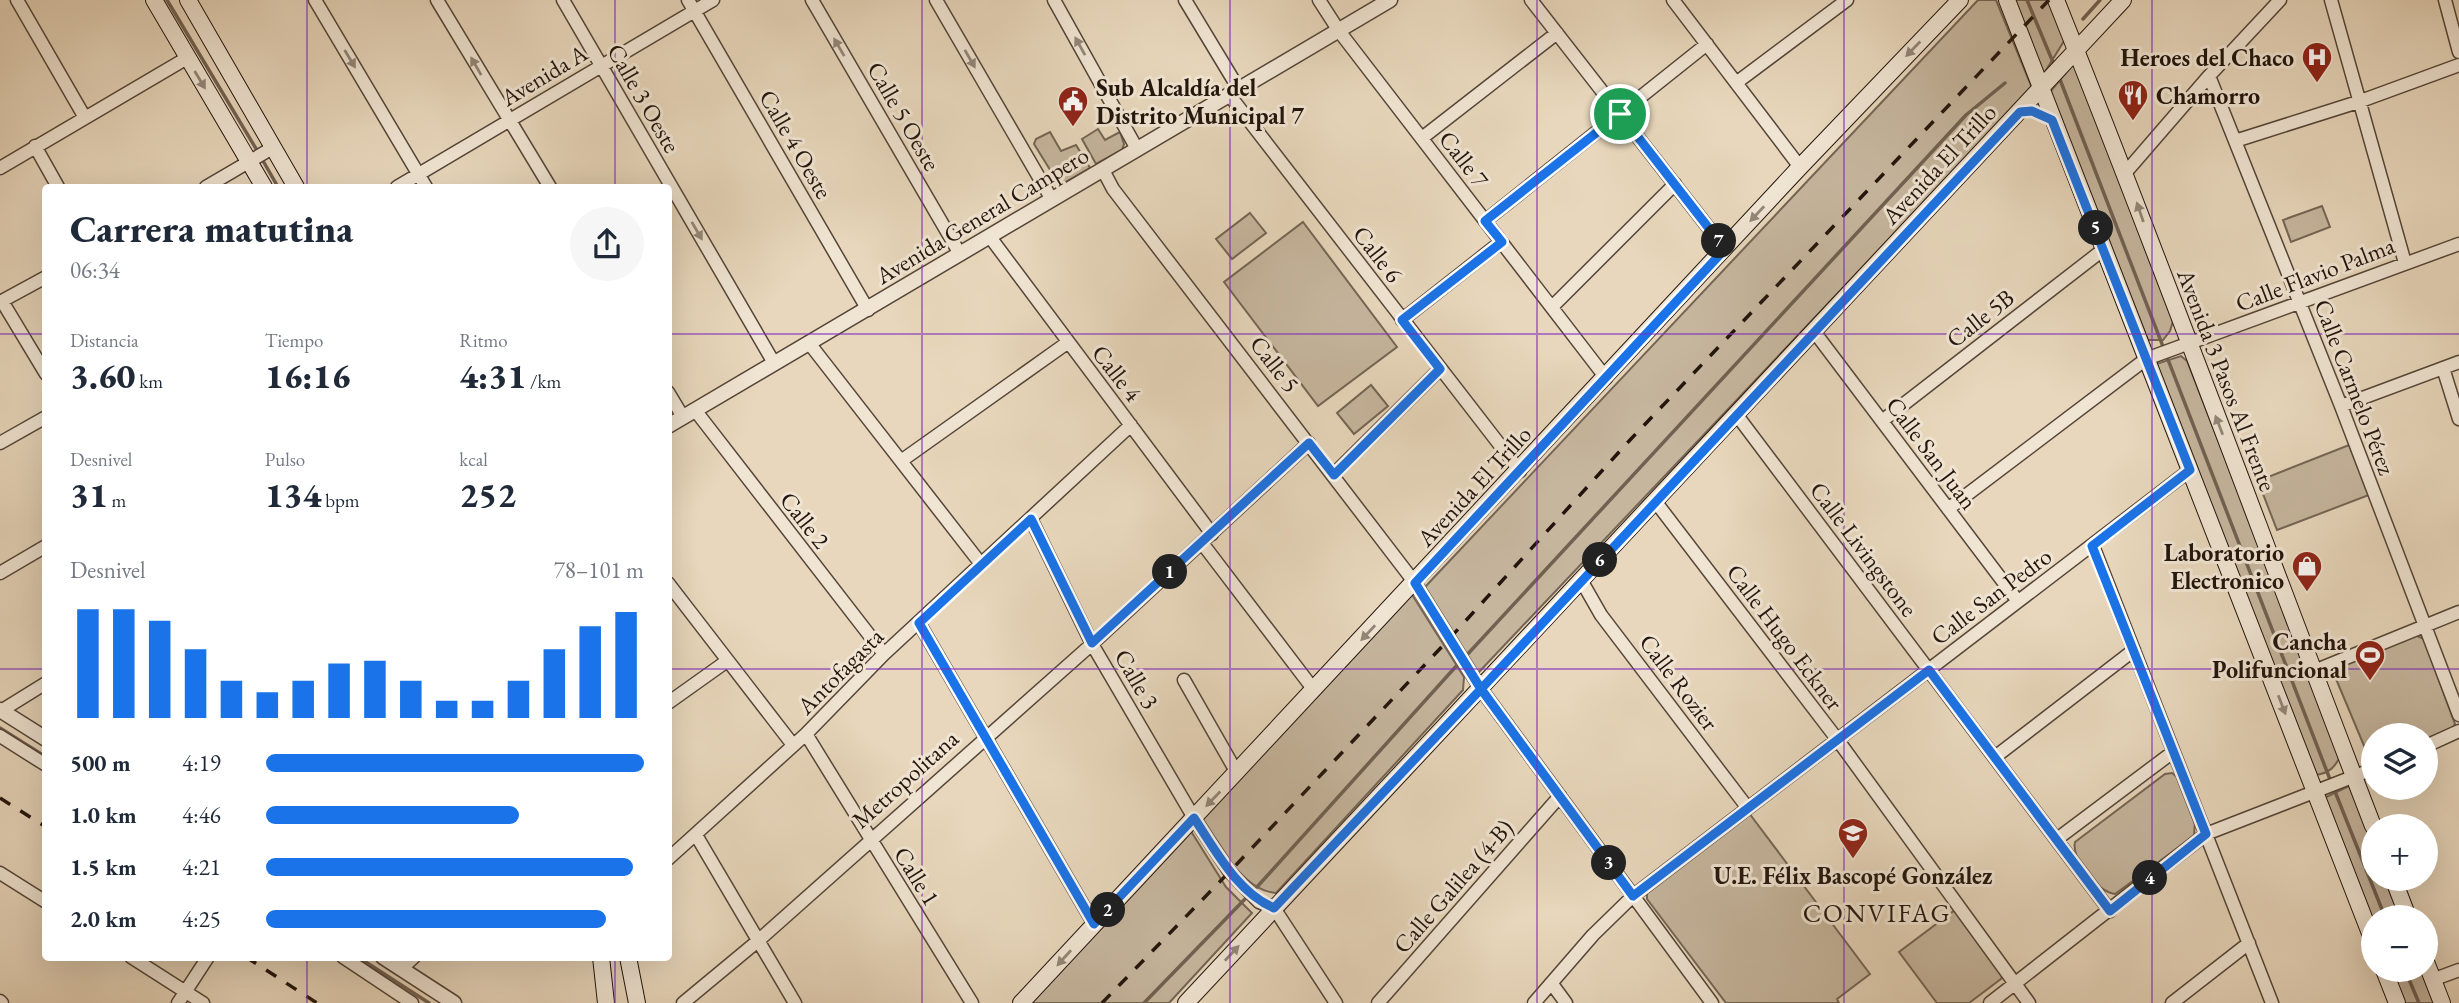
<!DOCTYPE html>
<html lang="es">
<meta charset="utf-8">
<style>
:root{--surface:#fff;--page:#f6f6f7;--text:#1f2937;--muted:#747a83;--accent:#1a73e8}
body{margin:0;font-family:"EB Garamond",serif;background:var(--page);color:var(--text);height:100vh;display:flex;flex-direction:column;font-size:26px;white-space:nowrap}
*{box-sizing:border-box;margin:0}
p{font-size:23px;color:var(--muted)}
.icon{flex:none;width:38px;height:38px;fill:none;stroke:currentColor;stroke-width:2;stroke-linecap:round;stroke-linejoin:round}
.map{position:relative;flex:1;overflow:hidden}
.panel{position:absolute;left:42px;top:184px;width:630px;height:777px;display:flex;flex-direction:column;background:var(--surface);border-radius:7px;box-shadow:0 7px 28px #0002}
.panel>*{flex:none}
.fabs{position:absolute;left:2361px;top:723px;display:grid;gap:14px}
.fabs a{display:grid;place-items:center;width:77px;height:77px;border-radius:50%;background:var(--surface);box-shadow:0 7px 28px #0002;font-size:35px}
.pin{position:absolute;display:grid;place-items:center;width:60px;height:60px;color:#fff;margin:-30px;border:4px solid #fff;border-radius:50%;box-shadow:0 2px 7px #0007}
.km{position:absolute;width:35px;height:35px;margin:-18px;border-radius:50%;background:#222;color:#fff;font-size:19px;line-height:35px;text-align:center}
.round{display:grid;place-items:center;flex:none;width:74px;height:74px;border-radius:37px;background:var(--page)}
.summary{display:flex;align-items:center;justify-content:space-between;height:119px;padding:0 28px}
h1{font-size:38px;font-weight:800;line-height:52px}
.stats{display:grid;grid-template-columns:repeat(3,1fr);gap:10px;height:119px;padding:7px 28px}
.stats div{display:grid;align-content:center}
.stats b{font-size:35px;font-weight:800}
.stats small{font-size:19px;font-weight:400}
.stats p{font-size:19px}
.chart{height:196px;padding:14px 28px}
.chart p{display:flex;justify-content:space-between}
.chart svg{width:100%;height:126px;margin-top:7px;stroke:var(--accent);stroke-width:6}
ul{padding:0 28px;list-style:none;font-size:23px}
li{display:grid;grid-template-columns:112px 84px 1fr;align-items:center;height:52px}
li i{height:18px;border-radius:9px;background:var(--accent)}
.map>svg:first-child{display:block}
</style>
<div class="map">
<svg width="2459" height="1003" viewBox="0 0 2459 1003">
<rect width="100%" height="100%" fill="#e8d7bc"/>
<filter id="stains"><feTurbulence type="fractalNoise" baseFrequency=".00286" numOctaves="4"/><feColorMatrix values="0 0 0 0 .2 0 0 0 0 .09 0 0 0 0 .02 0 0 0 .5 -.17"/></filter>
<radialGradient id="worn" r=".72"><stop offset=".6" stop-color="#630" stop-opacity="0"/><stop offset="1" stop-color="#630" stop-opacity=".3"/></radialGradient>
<path fill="#c6b69e" stroke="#746555" stroke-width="2" d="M1978,0h18l36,88 -554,585 -53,-86z
M2014,0h37l13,41 -21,34z
M2074,63l99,258 -3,10 -7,9h-15l-98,-248z
M1098,129l7,11 15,-8 4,12 -2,6 -26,14 -14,-25z
M1050,132l11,19 15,-6 14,23 -28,16 -5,-3 -23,-37 2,-5z
M2322,206l8,21 -39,15 -8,-22z
M1250,213l16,20 -34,26 -16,-20z
M1303,222l94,125 -79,59 -94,-124z
M2181,356l6,5 154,393c-5,13 -12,19 -25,21l-163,-410z
M1371,385l17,21 -34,28 -17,-21z
M2349,445l20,50 -92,35 -19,-49z
M1411,593l53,84 -1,13 -187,203c-35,-3 -58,-50 -75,-77z
M2415,635l9,4 31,85 -3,4 -26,11v-4h-53v24l-3,1 -39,-93z
M2172,773l5,4 18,44 -1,15 -79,58c-18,-2 -44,-35 -40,-52l90,-68z
M2349,786l6,4 18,47v41l16,1 15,38h-31v9l-49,-128z
M1749,813l121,161 -33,25 2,4h-113l-79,-104v-9z
M1189,828l37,59 26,26 -83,90h-142z
M1959,907l45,63 -3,9 -32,24h-32l-38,-51z
M2390,970h34l13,33h-34z"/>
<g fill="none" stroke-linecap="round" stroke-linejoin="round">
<path stroke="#716152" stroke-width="3.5" d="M167,0l91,152
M2027,0l28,67
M2083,19l17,-19
M2059,77l272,705
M262,159l16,28
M1465,657l501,-542 39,-32
M0,728l46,29
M2334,789l51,128
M1257,887l202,-224
M358,957l71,46
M2405,970l14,33
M1144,1003l101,-104"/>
<g stroke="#544538" stroke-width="15">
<path id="minor" d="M17,0l67,116
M315,0l111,187
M437,0l113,187
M563,0l211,363
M688,0l180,310
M812,0l148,254
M936,0l115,198
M1054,0l83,149
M1185,0l55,91
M1319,0l20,31 267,347
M1531,0l194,249
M1673,0l127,167
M2331,0l74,263
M2445,0l14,52
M2209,76l132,330 118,309
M1736,83l111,-83
M1230,96l290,375
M1422,138l135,-105
M2235,141l123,-39 101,-37
M35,146l23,41
M0,168l187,-110
M1103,170l10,19 302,394 66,106 231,314
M2126,172l83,-96 71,-76
M206,187l68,-40
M397,187l316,-187
M1485,221l222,-177
M990,237l222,297
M2,301l44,73
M0,302l46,-25
M1552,307l123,-123
M1402,320l99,-78
M1813,330l204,270
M809,343l172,221
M2443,368l16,51
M668,392l15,25
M2341,406l118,-44
M695,410l189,244
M1736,414l374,497
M1882,421l222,-172
M0,443l46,-26
M901,461l166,-118
M1333,475l107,-106
M1655,501l182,238 192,264
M1948,509l198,-150 313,-115
M1031,519l61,125 102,174 35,53 30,31 15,6 62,95
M1202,543l112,147
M2093,546l179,457
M0,573l46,-27
M1581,580l20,35 146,192
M668,583l125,162
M919,623l175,301
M2314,671l145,-59
M1184,680l53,93
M668,703l59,-42
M1,711l45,-28
M806,734l166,269
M0,736l46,29
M2426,746l33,-15
M1995,757l139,-107
M696,835l99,168
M2057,839l116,-87
M668,859l138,-125 78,-80 247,-229
M0,873l46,29
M131,957l72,46
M343,957l69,46
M401,969l13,-12
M2432,980l27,-10
M1552,984l14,19
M0,1001l2,2
M178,1003l30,-46
M683,1003l76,-63 333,-296 217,-201
M1378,1003l182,-207
M1534,1003l59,-68 40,-39 557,-426
M1990,1003l216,-169 167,-65
M2172,1003l77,-60"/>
</g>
<g stroke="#544538" stroke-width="17">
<path id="tertiary" d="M668,426l722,-426
M0,710l46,29
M383,957l71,46"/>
</g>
<g stroke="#22140c" stroke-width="18">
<path id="secondary" d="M154,0l110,187
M188,0l108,187
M2007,0l366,941
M2056,0c110,274 211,551 317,826
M2393,878l15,39
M601,957l5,46
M628,957l9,46
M2426,962l16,41
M2384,970l13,33
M1021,1003l779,-836 160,-167
M1186,1003l937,-1003"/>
</g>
<use href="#minor" stroke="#f0e5d3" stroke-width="12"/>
<use href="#tertiary" stroke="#f0e5d3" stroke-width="14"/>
<use href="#secondary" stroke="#f0e5d3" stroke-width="16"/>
<path stroke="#22140c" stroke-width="3.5" stroke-dasharray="12 12" stroke-linecap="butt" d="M0,798l46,29
M246,957l71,46
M1102,1003l133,-137 215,-228 180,-198 419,-440"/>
</g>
<defs><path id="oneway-solid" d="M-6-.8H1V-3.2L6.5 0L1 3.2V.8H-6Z" transform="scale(1.75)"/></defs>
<g fill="#938779">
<use href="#oneway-solid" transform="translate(1080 46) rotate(-119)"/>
<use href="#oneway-solid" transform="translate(839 47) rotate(-120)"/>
<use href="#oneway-solid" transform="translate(1913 49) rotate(134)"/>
<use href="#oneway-solid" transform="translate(350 59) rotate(59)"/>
<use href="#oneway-solid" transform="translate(970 59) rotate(60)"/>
<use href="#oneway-solid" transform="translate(476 66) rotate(-120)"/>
<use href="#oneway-solid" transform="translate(200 80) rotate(59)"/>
<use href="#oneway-solid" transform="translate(2140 212) rotate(-109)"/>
<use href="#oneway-solid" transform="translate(1757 214) rotate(133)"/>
<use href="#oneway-solid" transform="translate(697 231) rotate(60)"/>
<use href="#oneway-solid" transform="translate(2219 425) rotate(-111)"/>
<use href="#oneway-solid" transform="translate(1368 633) rotate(133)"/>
<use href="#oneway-solid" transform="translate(2282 705) rotate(69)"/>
<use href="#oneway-solid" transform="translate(1213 799) rotate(134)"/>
<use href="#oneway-solid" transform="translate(1232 953) rotate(-47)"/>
<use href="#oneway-solid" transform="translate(1064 958) rotate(132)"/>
</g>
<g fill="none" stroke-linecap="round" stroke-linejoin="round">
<g stroke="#fff" stroke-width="14">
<path id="route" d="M1620,114l-135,107 17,21 -100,78 38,49 -106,106 -25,-32 -217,200 -61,-124 -112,104 175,301 100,-106c22,33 43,74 80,90l207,-219 152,207 296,-226 181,241 96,-77 -114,-288 98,-76 -138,-350 -20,-9 -12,1 -539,577 -66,-106 310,-334 -105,-135"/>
</g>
<use href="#route" stroke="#1a73e8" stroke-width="9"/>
</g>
<path fill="none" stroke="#7b2cbf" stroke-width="2" stroke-opacity="0.55" d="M307,0v187M615,0v187M922,0v1003M1230,0v1003M1537,0v1003M1844,0v1003M2152,0v1003M0,334h46M668,334h1791M0,669h46M668,669h1791M307,957v46M615,957v46"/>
<defs>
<g id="hospital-pin" transform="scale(1.575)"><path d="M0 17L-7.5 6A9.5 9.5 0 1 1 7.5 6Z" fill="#8f2418" stroke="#f0e5d3"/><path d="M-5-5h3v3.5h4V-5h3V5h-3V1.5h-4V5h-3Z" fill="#fff"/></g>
<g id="restaurant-pin" transform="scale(1.575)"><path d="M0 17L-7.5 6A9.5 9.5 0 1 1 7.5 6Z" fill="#8f2418" stroke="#f0e5d3"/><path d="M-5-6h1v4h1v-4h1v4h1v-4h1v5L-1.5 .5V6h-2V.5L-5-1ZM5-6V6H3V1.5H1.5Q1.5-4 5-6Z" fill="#fff"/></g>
<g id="civic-pin" transform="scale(1.575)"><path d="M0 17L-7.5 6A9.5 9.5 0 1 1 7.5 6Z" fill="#8f2418" stroke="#f0e5d3"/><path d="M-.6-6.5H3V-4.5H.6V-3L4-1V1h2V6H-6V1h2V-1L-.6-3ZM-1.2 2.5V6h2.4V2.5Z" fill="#fff"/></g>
<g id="shop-pin" transform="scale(1.575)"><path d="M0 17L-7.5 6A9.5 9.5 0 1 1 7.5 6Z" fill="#8f2418" stroke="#f0e5d3"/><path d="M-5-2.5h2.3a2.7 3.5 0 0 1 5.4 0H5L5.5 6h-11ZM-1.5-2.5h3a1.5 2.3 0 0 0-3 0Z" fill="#fff"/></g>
<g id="stadium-pin" transform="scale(1.575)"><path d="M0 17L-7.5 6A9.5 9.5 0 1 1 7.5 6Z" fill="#8f2418" stroke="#f0e5d3"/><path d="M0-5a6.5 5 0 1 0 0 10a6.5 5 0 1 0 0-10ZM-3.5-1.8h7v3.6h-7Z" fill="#fff"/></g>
<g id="school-pin" transform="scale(1.575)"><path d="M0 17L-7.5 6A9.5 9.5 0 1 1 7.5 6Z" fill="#8f2418" stroke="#f0e5d3"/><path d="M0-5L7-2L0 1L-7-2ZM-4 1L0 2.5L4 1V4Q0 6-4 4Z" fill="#fff"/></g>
</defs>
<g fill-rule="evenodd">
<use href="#hospital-pin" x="2317" y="57"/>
<use href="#restaurant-pin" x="2133" y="95"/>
<use href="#civic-pin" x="1073" y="101"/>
<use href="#shop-pin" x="2307" y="566"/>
<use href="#stadium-pin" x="2370" y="655"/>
<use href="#school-pin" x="1853" y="833"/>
</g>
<g text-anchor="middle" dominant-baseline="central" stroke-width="6" stroke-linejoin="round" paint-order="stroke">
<g font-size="24" font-weight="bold" fill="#22140c" stroke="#f0e5d3" text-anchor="end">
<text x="2294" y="57">Heroes del Chaco</text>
<text x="1096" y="87" text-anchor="start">Sub Alcaldía del<tspan x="1096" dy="28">Distrito Municipal 7</tspan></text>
<text x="2156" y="95" text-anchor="start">Chamorro</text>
<text x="2284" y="552">Laboratorio<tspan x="2284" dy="28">Electronico</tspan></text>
<text x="2347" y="641">Cancha<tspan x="2347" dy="28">Polifuncional</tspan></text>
<text x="1853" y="875" text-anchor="middle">U.E. Félix Bascopé González</text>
</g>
<g font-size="24" fill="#22140c" stroke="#f0e5d3">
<text transform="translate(544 75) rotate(-31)">Avenida A</text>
<text transform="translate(644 98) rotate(60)">Calle 3 Oeste</text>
<text transform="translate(904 116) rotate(60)">Calle 5 Oeste</text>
<text transform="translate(796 144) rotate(60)">Calle 4 Oeste</text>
<text transform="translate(1464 159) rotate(52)">Calle 7</text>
<text transform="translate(1939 164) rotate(-47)">Avenida El Trillo</text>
<text transform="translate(982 215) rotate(-31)">Avenida General Campero</text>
<text transform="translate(1378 254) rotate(52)">Calle 6</text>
<text transform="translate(2315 274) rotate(-21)">Calle Flavio Palma</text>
<text transform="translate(1980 318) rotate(-38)">Calle 5B</text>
<text transform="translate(1275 364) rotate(52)">Calle 5</text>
<text transform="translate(1117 373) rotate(52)">Calle 4</text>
<text transform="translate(2227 380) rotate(69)">Avenida 3 Pasos Al Frente</text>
<text transform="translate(2355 387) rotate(69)">Calle Carmelo Pérez</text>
<text transform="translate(1932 453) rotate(53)">Calle San Juan</text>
<text transform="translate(1474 486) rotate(-47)">Avenida El Trillo</text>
<text transform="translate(805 520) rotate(52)">Calle 2</text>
<text transform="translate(1864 549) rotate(53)">Calle Livingstone</text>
<text transform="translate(1991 596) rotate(-37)">Calle San Pedro</text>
<text transform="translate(1785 637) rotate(53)">Calle Hugo Eckner</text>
<text transform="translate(840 671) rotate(-45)">Antofagasta</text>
<text transform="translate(1137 679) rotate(60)">Calle 3</text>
<text transform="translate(1679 682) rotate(53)">Calle Rozier</text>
<text transform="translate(905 779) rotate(-42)">Metropolitana</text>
<text transform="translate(917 876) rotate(58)">Calle 1</text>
<text transform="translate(1453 886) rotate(-49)">Calle Galilea (4-B)</text>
</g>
<g font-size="26" letter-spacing="2" fill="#22140c" stroke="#f0e5d3">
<text x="1877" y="913">CONVIFAG</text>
</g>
</g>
<rect width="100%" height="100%" filter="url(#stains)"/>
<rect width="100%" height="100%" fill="url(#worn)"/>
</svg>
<div class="fabs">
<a><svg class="icon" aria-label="layers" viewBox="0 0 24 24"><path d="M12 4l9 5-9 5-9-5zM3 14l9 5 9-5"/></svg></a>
<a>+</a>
<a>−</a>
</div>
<div class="pin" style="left:1620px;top:114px;background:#1e9e55"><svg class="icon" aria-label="arrive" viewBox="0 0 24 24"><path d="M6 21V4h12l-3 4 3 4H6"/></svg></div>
<b class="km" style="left:1170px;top:572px">1</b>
<b class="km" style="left:1108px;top:910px">2</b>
<b class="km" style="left:1609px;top:863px">3</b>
<b class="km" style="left:2150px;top:878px">4</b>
<b class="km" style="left:2096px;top:228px">5</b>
<b class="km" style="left:1600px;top:560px">6</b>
<b class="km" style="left:1719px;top:241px">7</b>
<section class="panel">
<div class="summary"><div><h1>Carrera matutina</h1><p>06:34</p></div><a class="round"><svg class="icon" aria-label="share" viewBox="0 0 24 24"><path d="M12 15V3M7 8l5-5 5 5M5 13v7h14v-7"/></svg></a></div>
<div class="stats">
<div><p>Distancia</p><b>3.60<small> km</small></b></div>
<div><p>Tiempo</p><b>16:16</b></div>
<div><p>Ritmo</p><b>4:31<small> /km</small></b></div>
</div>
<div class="stats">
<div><p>Desnivel</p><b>31<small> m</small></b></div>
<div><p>Pulso</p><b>134<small> bpm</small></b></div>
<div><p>kcal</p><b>252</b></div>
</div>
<div class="chart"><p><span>Desnivel</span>78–101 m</p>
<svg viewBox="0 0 160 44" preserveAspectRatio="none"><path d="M5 44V6M15 44V6M25 44V10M35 44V20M45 44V31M55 44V35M65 44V31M75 44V25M85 44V24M95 44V31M105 44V38M115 44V38M125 44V31M135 44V20M145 44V12M155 44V7"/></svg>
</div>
<ul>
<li><b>500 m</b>4:19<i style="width:100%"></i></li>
<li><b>1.0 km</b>4:46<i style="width:67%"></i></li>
<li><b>1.5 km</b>4:21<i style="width:97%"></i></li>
<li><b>2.0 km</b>4:25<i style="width:90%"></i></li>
</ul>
</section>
</div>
